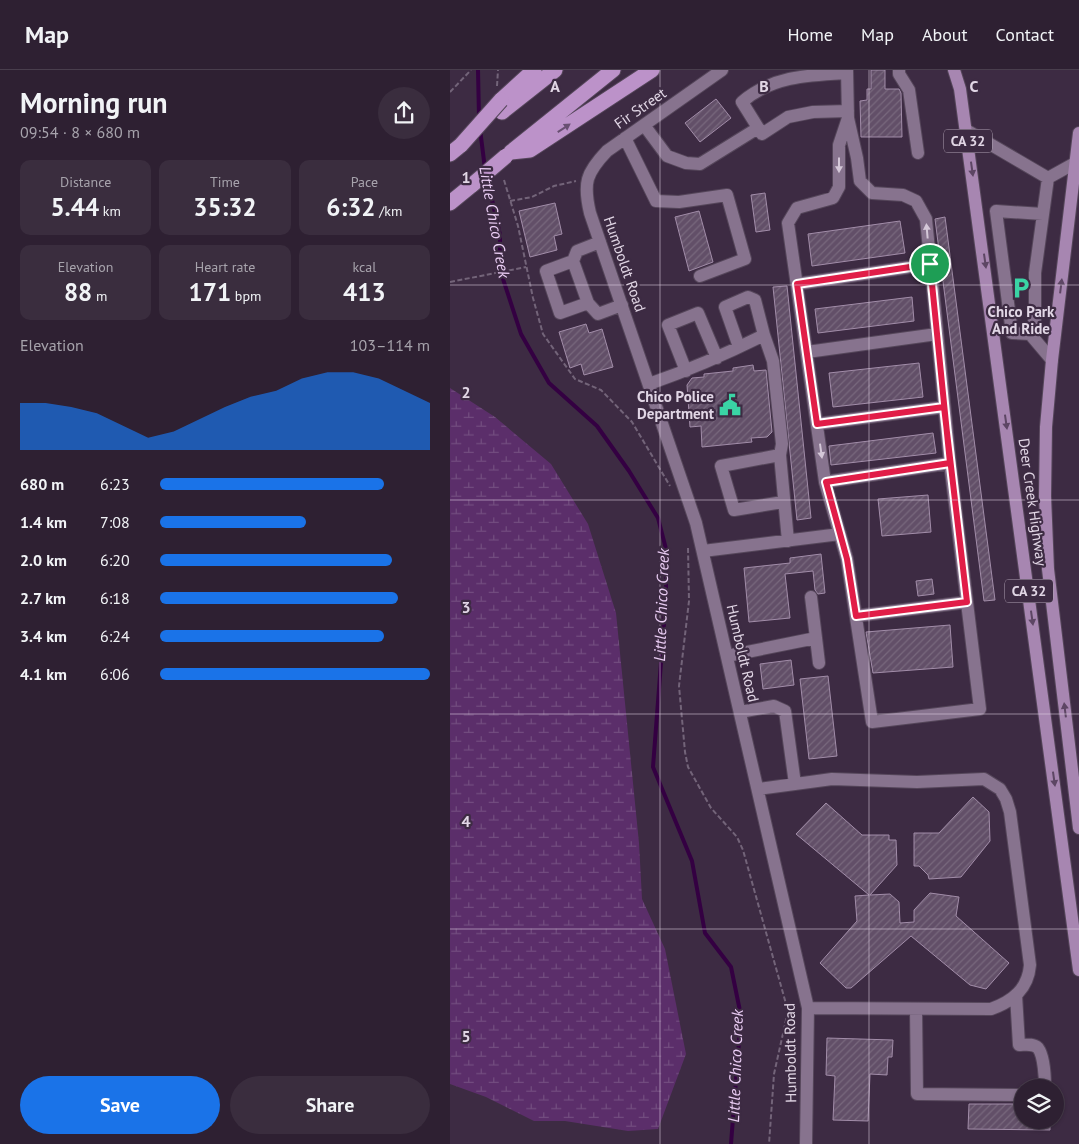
<!DOCTYPE html>
<meta charset="utf-8">
<style>
:root{--surface:#2e2032;--page:#3a2d3e;--text:#f1f3f6;--muted:#a7a3ac;--line:#493e4d;--accent:#1a73e8}
body{margin:0;font-family:"PT Sans",sans-serif;background:var(--page);color:var(--text);height:100vh;display:flex;flex-direction:column;font-size:19px;white-space:nowrap}
*{box-sizing:border-box;margin:0}
p{font-size:16px;color:var(--muted)}
.icon{flex:none;width:28px;height:28px;fill:none;stroke:currentColor;stroke-width:2;stroke-linecap:round;stroke-linejoin:round}
.map{position:relative;flex:1;overflow:hidden}
.sheet{display:flex;flex-direction:column;background:var(--surface);width:450px}
.sheet>*{flex:none}
.fabs{position:absolute;left:564px;top:1009px;display:grid;gap:10px}
.fabs a{display:grid;place-items:center;width:50px;height:50px;border-radius:50%;background:var(--surface);box-shadow:0 1px 4px #0004,0 0 0 1px var(--line);font-size:25px}
.pin{position:absolute;display:grid;place-items:center;width:42px;height:42px;color:#fff;margin:-21px;border:2px solid #fff;border-radius:50%;box-shadow:0 1px 5px #0007}
.round{display:grid;place-items:center;flex:none;width:52px;height:52px;border-radius:26px;background:var(--page)}
.headline{display:flex;align-items:center;justify-content:space-between;height:85px;padding:0 20px}
h1{font-size:28px;font-weight:700;line-height:38px}
.metrics{display:grid;grid-template-columns:repeat(3,1fr);gap:8px;height:85px;padding:5px 20px}
.metrics div{display:grid;align-content:center;border-radius:10px;background:var(--page);text-align:center}
.metrics b{font-size:25px;font-weight:700}
.metrics small{font-size:14px;font-weight:400}
.metrics p{font-size:14px}
.chart{height:140px;padding:10px 20px}
.chart p{display:flex;justify-content:space-between}
.chart svg{width:100%;height:90px;margin-top:5px;fill:var(--accent);opacity:.7}
.action{display:flex;gap:10px;margin-top:auto;padding:10px 20px}
.action a{flex:1;height:58px;border-radius:30px;background:var(--accent);color:#fff;font-size:20px;font-weight:700;line-height:58px;text-align:center}
.action a+a{background:var(--page);color:var(--text)}
ul{padding:0 20px;list-style:none;font-size:16px}
li{display:grid;grid-template-columns:80px 60px 1fr;align-items:center;height:38px}
li i{height:12px;border-radius:6px;background:var(--accent)}
header{display:flex;align-items:center;gap:30px;box-sizing:border-box;height:70px;padding:0 25px;background:var(--surface);border-bottom:1px solid var(--line)}
header strong{font-size:24px}
nav{display:flex;gap:28px;margin-inline-start:auto;font-size:18px}
main{display:flex;flex:1;min-height:0}
.map>svg:first-child{display:block}
</style>
<header>
<strong>Map</strong>
<nav><a>Home</a><a>Map</a><a>About</a><a>Contact</a></nav>
</header>
<main>
<section class="sheet">
<div class="headline"><div><h1>Morning run</h1><p>09:54 · 8 × 680 m</p></div><a class="round"><svg class="icon" aria-label="share" viewBox="0 0 24 24"><path d="M12 15V3M7 8l5-5 5 5M5 13v7h14v-7"/></svg></a></div>
<div class="metrics">
<div><p>Distance</p><b>5.44<small> km</small></b></div>
<div><p>Time</p><b>35:32</b></div>
<div><p>Pace</p><b>6:32<small> /km</small></b></div>
</div>
<div class="metrics">
<div><p>Elevation</p><b>88<small> m</small></b></div>
<div><p>Heart rate</p><b>171<small> bpm</small></b></div>
<div><p>kcal</p><b>413</b></div>
</div>
<div class="chart"><p><span>Elevation</span>103–114 m</p>
<svg viewBox="0 0 160 44" preserveAspectRatio="none"><path d="M0 44V21L10 21L20 23L30 26L40 32L50 38L60 35L70 29L80 23L90 18L100 15L110 9L120 6L130 6L140 9L150 15L160 21V44z"/></svg>
</div>
<ul>
<li><b>680 m</b>6:23<i style="width:83%"></i></li>
<li><b>1.4 km</b>7:08<i style="width:54%"></i></li>
<li><b>2.0 km</b>6:20<i style="width:86%"></i></li>
<li><b>2.7 km</b>6:18<i style="width:88%"></i></li>
<li><b>3.4 km</b>6:24<i style="width:83%"></i></li>
<li><b>4.1 km</b>6:06<i style="width:100%"></i></li>
</ul>
<div class="action"><a>Save</a><a>Share</a></div>
</section>
<div class="map">
<svg width="629" height="1074" viewBox="0 0 629 1074">
<defs>
<pattern id="wetland-marsh" width="20" height="14" patternUnits="userSpaceOnUse" patternTransform="scale(1.25)"><rect width="20" height="14" fill="#5b2e6a"/><path d="M1 5h8M5 5V1M11 12h8M15 12V8" fill="none" stroke="#724c7f"/></pattern>
<pattern id="building-hatch" width="6" height="6" patternUnits="userSpaceOnUse" patternTransform="scale(1.25)"><rect width="6" height="6" fill="#624f68"/><path d="M-1 1l2-2M0 6l6-6M5 7l2-2" fill="none" stroke="#78687d"/></pattern>
</defs>
<rect width="100%" height="100%" fill="#3d2b43"/>
<path fill="url(#wetland-marsh)" d="M0,318l45,29 56,47 37,60 28,89 23,230 3,56 23,50 21,105 -28,75 -30,2 -63,-10h-31l-48,-24 -36,-13z"/>
<g fill="none" stroke-linecap="round" stroke-linejoin="round">
<path stroke="#340042" stroke-width="4" d="M28,0l1,47
M30,59l5,40
M37,108l13,57v28l3,16 18,55 28,49 48,43 32,45 29,47 8,31v48l-13,170 39,94 13,72 26,34 10,49 -10,128"/>
</g>
<path fill="url(#building-hatch)" stroke="#a28da9" d="M421,0h14v19h14l2,4 1,44h-41l-1,-36 7,-1v-11h4z
M266,29l15,19 -31,24 -15,-19z
M315,123l5,37 -14,2 -5,-37z
M105,133l7,31 -8,2 3,14 -27,7 -11,-46z
M249,141l14,51 -24,9 -14,-54z
M495,147l50,383 -11,1 -49,-382z
M450,151l5,32 -93,13 -4,-32z
M337,216l24,232 -14,2 -24,-233z
M462,227l2,24 -96,12 -3,-24z
M136,254l3,9 13,-4 11,38 -29,8 -3,-11 -11,4 -11,-36z
M469,293l4,34 -90,10 -4,-34z
M303,295l1,6 12,-1 6,62 -5,5 -16,1 1,4 -50,5 -1,-21 -11,1 -3,-42 5,-7 12,-1v-3l29,-3v-3z
M483,363l3,20 -105,12 -2,-19z
M478,425l3,37 -49,4 -4,-37z
M371,484l4,39 -7,1 -3,-4 -2,-19 -28,3 5,44 -41,4 -5,-54 46,-5v-5z
M482,509l2,15 -16,2 -2,-15z
M500,555l3,42 -80,6 -7,-41z
M341,590l3,25 -31,4 -3,-25z
M378,606l9,80 -28,3 -9,-80z
M523,727l16,15 1,29 -29,36 -32,2 -1,-4 -9,-9h-5v-33h25z
M376,733l36,32h27v5h7l1,25 -27,30 20,-1 9,8 1,21 14,-1v-12l16,-17 29,4 -3,19 53,47 -23,26 -16,-4 -59,-49 -60,52h-5l-26,-25 37,-42 -2,-25 14,-1 -73,-61z
M377,968l66,2 -1,17h-4l-1,18 -17,-1 -2,47 -35,-1 2,-44 -9,-1z
M519,1034h53v16h28v10l-82,-1z"/>
<g fill="none" stroke-linecap="round" stroke-linejoin="round">
<g stroke="#55465a" stroke-width="14">
<path id="minor" d="M272,0l-115,81c-21,22 -24,32 -17,62l106,310 112,485 -2,136
M397,0l1,48 9,40 3,23 12,12 31,2 13,6 10,18 24,244 -125,19 -37,-259 9,-15 36,-10 6,-11v-42l9,-27
M449,0v4l10,16 9,63
M397,3c-38,2 -75,3 -105,29l20,32 26,-17 25,-5 35,-1
M194,55l23,31 19,7 14,1 58,-36
M516,60l82,48
M175,68l31,63 23,1 48,-7 18,64 -45,17
M598,108l27,-15
M593,144l-47,-3 16,122 18,1 22,26
M123,191l4,-10 23,-9
M347,214l133,-20
M138,233l-15,-42 -27,10 14,42 28,-10 10,11 24,-9
M580,264l5,-15v-46l13,-95
M314,265l9,26 9,83 -2,11 -59,11 13,44 49,-8
M357,282l130,-18
M236,301l-18,-46 30,-12 19,45
M199,314c40,-14 77,-30 115,-49l-9,-35 -7,-3 -23,10 14,40
M367,354l127,-17
M330,385l8,86
M375,412l22,77 25,163 108,-13 -30,-246
M253,481l137,-17
M406,546l111,-14
M366,568l3,25
M277,586l89,-18 -5,-41
M290,642l34,-6 11,5 10,73
M308,719l74,-10 85,3 67,-3 16,10 6,10 4,13 20,153c-2,24 -17,36 -39,44l-183,-1
M566,925l3,50c6,0 14,-2 19,3 6,8 7,30 7,40
M466,939l1,85 105,1"/>
</g>
<g stroke="#55465a" stroke-width="14">
<path id="major" d="M504,0l6,19 119,881
M629,63l-27,227 -6,67 -1,69 3,73 31,259"/>
</g>
<g stroke="#55465a" stroke-width="17">
<path id="highway" d="M51,30l33,-30
M52,42l53,-42
M61,82l19,-2 122,-80
M61,82l102,-82
M0,84l11,-9
M0,133l22,-18"/>
</g>
<path stroke="#736479" stroke-width="2" stroke-dasharray="5 2.5" stroke-linecap="butt" d="M47,16l1,-16
M0,22l21,-22
M54,110l14,46 15,72 10,36 32,45 26,11 31,32 38,64
M60,131l22,-4 22,-11 22,-5
M0,212l76,-15
M238,478l1,53 -10,85 6,66 3,15 23,41 26,29 6,13 45,161 -14,63 -5,70"/>
<use href="#minor" stroke="#87738e" stroke-width="12"/>
<use href="#major" stroke="#a786b1" stroke-width="12"/>
<use href="#highway" stroke="#bc92c9" stroke-width="15"/>
<g stroke="#55465a" stroke-width="17" stroke-linecap="butt">
<path id="highway-bridge" d="M11,75l40,-45
M22,115l34,-29"/>
</g>
<use href="#highway-bridge" stroke="#bc92c9" stroke-width="15"/>
</g>
<defs><path id="oneway-solid" d="M-6-.8H1V-3.2L6.5 0L1 3.2V.8H-6Z" transform="scale(1.25)"/></defs>
<use fill="#694f72" href="#oneway-solid" transform="translate(114 58) rotate(-33)"/>
<g fill="#d4c7d8">
<use href="#oneway-solid" transform="translate(389 95) rotate(90)"/>
<use href="#oneway-solid" transform="translate(477 161) rotate(-95)"/>
<use href="#oneway-solid" transform="translate(371 381) rotate(82)"/>
</g>
<g fill="#5d4664">
<use href="#oneway-solid" transform="translate(522 99) rotate(82)"/>
<use href="#oneway-solid" transform="translate(535 191) rotate(82)"/>
<use href="#oneway-solid" transform="translate(611 216) rotate(-83)"/>
<use href="#oneway-solid" transform="translate(556 352) rotate(82)"/>
<use href="#oneway-solid" transform="translate(582 548) rotate(82)"/>
<use href="#oneway-solid" transform="translate(615 640) rotate(-97)"/>
<use href="#oneway-solid" transform="translate(604 709) rotate(82)"/>
</g>
<g fill="none" stroke-linecap="round" stroke-linejoin="round">
<g stroke="#fff" stroke-width="10">
<path id="route" d="M480,194l20,199 -124,19 21,77 9,57 111,-14 -23,-195 -127,17 -20,-140 133,-20"/>
</g>
<use href="#route" stroke="#e11d48" stroke-width="6"/>
</g>
<path fill="none" stroke="#e1d6e5" stroke-width="1" stroke-opacity="0.55" d="M210,0v1074M419,0v1074M0,215h629M0,430h629M0,644h629M0,859h629"/>
<defs>
<g id="parking-bare" transform="scale(1.725)"><path d="M-3.5-5.5H1a3.5 3.5 0 0 1 0 7H-1V5.5H-3.5ZM-1-3.4V-.6H.8a1.4 1.4 0 0 0 0-2.8Z" fill="#3ad4a5" stroke="#3d2b43" stroke-width="2.5" paint-order="stroke"/></g>
<g id="civic-bare" transform="scale(1.725)"><path d="M-.6-6.5H3V-4.5H.6V-3L4-1V1h2V6H-6V1h2V-1L-.6-3ZM-1.2 2.5V6h2.4V2.5Z" fill="#3ad4a5" stroke="#3d2b43" stroke-width="2.5" paint-order="stroke"/></g>
</defs>
<g fill-rule="evenodd">
<use href="#parking-bare" x="571" y="218"/>
<use href="#civic-bare" x="280" y="335"/>
</g>
<g text-anchor="middle" dominant-baseline="central" stroke-width="4.5" stroke-linejoin="round" paint-order="stroke">
<g fill="#3d2b43" stroke="#b0a3b4" stroke-width="1">
<rect x="494" y="59.5" width="48" height="23" rx="4"/>
<rect x="555" y="509.5" width="48" height="23" rx="4"/>
</g>
<g font-size="14" font-weight="bold" fill="#e1d6e5">
<text x="518" y="71">CA 32</text>
<text x="579" y="521">CA 32</text>
</g>
<g font-size="15" fill="#e1d6e5" stroke="#3d2b43">
<text transform="translate(190 38) rotate(-35)">Fir Street</text>
<text transform="translate(175 194) rotate(71)">Humboldt Road</text>
<text transform="translate(583 432) rotate(82)">Deer Creek Highway</text>
<text transform="translate(293 583) rotate(77)">Humboldt Road</text>
<text transform="translate(340 983) rotate(-91)">Humboldt Road</text>
</g>
<g font-size="15" font-weight="bold" fill="#e1d6e5" stroke="#3d2b43">
<text x="571" y="241">Chico Park<tspan x="571" dy="17">And Ride</tspan></text>
<text x="264" y="326" text-anchor="end">Chico Police<tspan x="264" dy="17">Department</tspan></text>
</g>
<g font-size="16" font-style="italic" fill="#eacdf4" stroke="#3d2b43">
<text transform="translate(45 152) rotate(80)">Little Chico Creek</text>
<text transform="translate(211 535) rotate(-88)">Little Chico Creek</text>
<text transform="translate(285 996) rotate(-88)">Little Chico Creek</text>
</g>
</g>
<g font-size="16" text-anchor="middle" font-weight="bold" fill="#e1d6e5" stroke="#3d2b43" stroke-width="4.5" stroke-linejoin="round" paint-order="stroke">
<text x="105" y="22">A</text>
<text x="314" y="22">B</text>
<text x="524" y="22">C</text>
<text x="16" y="113">1</text>
<text x="16" y="328">2</text>
<text x="16" y="543">3</text>
<text x="16" y="757">4</text>
<text x="16" y="972">5</text>
</g>
</svg>
<div class="fabs">
<a><svg class="icon" aria-label="layers" viewBox="0 0 24 24"><path d="M12 4l9 5-9 5-9-5zM3 14l9 5 9-5"/></svg></a>
</div>
<div class="pin" style="left:480px;top:194px;background:#1e9e55"><svg class="icon" aria-label="arrive" viewBox="0 0 24 24"><path d="M6 21V4h12l-3 4 3 4H6"/></svg></div>
</div>
</main>
